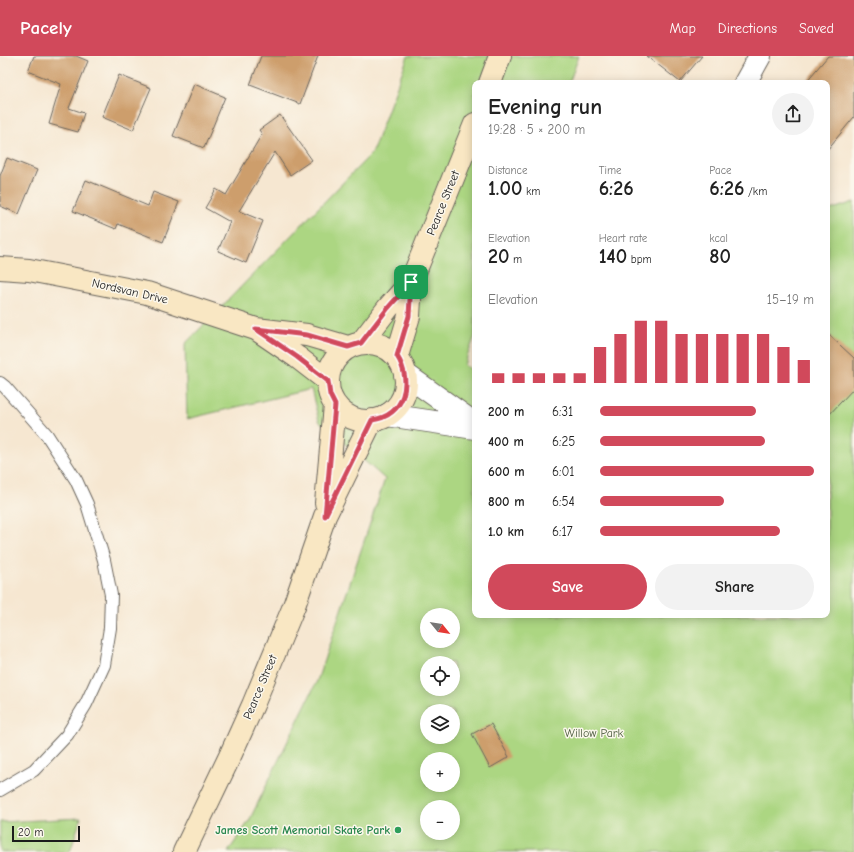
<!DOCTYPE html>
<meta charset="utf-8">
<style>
:root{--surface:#fff;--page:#f2f2f2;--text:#222;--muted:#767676;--accent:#d1495b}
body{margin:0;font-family:"Comic Neue",sans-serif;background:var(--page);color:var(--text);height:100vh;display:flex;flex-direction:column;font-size:15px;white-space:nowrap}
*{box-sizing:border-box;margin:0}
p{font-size:13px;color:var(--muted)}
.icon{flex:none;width:22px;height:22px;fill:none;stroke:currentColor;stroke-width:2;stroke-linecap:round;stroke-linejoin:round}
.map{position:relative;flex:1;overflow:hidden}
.side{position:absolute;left:472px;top:24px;width:358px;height:538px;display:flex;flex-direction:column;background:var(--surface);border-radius:8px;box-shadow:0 2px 10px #0003}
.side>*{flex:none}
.needle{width:26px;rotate:120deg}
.buttons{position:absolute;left:420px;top:552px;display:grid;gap:8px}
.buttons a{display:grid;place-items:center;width:40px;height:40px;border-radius:50%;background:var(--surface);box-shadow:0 2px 10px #0003;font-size:20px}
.scale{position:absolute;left:12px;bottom:10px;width:68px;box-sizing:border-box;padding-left:4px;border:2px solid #1c1c1c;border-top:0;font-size:11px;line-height:14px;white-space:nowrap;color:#1c1c1c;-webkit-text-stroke:3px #fbf7ec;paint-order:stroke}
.pin{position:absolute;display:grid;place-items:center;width:34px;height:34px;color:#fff;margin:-17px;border-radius:8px;box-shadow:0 2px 6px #0006}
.round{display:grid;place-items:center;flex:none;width:42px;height:42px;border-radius:21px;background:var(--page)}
.summary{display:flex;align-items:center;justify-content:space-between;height:68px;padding:0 16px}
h1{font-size:22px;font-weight:800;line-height:30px}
.metrics{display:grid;grid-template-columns:repeat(3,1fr);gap:6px;height:68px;padding:4px 16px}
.metrics div{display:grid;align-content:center}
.metrics b{font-size:20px;font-weight:800}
.metrics small{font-size:11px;font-weight:400}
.metrics p{font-size:11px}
.chart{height:112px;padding:8px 16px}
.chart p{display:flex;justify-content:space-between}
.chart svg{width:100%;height:72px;margin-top:4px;stroke:var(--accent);stroke-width:6}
.action{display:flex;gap:8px;margin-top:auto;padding:8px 16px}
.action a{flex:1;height:46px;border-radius:24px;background:var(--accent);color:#fff;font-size:16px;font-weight:800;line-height:46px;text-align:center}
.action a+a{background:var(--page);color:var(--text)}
ul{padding:0 16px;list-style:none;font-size:13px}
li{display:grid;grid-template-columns:64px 48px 1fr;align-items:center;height:30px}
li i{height:10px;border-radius:5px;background:var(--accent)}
header{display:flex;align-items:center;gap:24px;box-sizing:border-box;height:56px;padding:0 20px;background:var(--accent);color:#fff}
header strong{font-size:19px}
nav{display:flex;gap:22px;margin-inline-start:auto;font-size:14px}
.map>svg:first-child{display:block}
</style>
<header>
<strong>Pacely</strong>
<nav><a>Map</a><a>Directions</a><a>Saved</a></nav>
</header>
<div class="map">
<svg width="854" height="796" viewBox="0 0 854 796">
<rect width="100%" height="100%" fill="#fbf7ec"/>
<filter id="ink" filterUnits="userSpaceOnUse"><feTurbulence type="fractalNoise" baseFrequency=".025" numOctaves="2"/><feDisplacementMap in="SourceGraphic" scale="8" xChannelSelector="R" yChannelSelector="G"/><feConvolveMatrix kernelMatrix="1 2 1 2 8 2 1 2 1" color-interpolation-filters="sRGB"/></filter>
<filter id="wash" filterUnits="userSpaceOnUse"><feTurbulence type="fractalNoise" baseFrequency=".012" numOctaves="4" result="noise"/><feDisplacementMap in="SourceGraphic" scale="16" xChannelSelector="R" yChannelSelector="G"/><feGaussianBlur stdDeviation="0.9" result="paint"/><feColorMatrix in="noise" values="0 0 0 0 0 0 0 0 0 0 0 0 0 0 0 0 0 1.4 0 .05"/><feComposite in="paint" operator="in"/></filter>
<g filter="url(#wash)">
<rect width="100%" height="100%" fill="#f6e7d1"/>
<path fill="#acd682" stroke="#64794f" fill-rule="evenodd" d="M408,0h171l-10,27h-94v253l-11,29 11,7v243h352v-404l27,-9v650h-626l21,-31 68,-140 68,-202 -66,-58 -8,-32 -124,30 -2,-75 187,-191zM427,559h26v26h-26zM427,607h26v26h-26zM427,655h26v26h-26zM427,703h26v26h-26zM427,751h26v26h-26z
M81,762l-11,34h-70v-30z"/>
<g id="blocks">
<path fill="#cd9e6c" d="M34,0h42l12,5 -19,47 15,5 -6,19 -29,-8 12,-40 -33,-13z
M261,0h57l-18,48 -50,-19z
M647,0h55l-22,26z
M828,0h26v61l-27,33v-67h-22z
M119,19l32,13 -18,42 -31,-13z
M194,28l31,13 -21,51 -31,-12z
M280,59l32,45 -22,15 -15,-23 -36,59 24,10 -17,42 -28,-12 12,-29 -25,-14 11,-19 10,6 36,-61 -3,-4z
M7,102l30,12 -18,44 -19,-8v-30z
M86,124l62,26 5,-14 26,10 -16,40 -45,-18 -2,5 -43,-18z
M827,277l27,25v30l-27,29z
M491,668l18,33 -19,11 -18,-34z"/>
</g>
</g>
<g filter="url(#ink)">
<use href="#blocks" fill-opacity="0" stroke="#68635b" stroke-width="1"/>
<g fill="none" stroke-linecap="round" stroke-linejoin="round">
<g stroke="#68635b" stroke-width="14">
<path id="lane" d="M0,327l5,4 42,48 29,45 11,24 17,56 7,35 -1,33 -6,37 -18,39 -19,31 -33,35 -34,20"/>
</g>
<g stroke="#68635b" stroke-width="24">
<path id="street" d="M745,27l15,-27
M405,318l70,50
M387,359l88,13"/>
</g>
<g stroke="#68635b" stroke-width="24">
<path id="secondary" d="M490,27l10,-27
M0,212l29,2 118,23 109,36 51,6 41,12
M259,275l38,26 31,24
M361,287l27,-35 23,-26
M328 326a39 39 0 1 1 78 0a39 39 0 1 1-78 0Z
M397,300l12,-40 2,-34 64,-158
M326,447l9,-98
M184,796l46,-96 23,-51 41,-99 31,-90 47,-96"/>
</g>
<use href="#lane" stroke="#fff" stroke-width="12"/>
<use href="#street" stroke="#fff" stroke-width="22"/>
<use href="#secondary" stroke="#f9e7c3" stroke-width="22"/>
</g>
</g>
<g fill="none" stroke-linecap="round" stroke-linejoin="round" filter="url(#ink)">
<g stroke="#fff" stroke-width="8">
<path id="route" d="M411,226l-2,34 -12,40c16,25 8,60 -25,64l-47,96 10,-111 -5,-10 -2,-14 -31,-24 -41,-28 51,6 41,12 13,-4 27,-35z"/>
</g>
<use href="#route" stroke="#d1495b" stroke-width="5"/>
</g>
<circle fill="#2e9e5b" stroke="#fbf7ec" stroke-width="1.5" cx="398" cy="774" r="4"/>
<g text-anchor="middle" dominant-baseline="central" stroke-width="3" stroke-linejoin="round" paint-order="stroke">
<g font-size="12" fill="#1c1c1c" stroke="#fbf7ec">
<text transform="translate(443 147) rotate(-68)">Pearce Street</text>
<text transform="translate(130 235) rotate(13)">Nordsvan Drive</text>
<text transform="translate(260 631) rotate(-67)">Pearce Street</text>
</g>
<g font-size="12" fill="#4e5d40" stroke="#fbf7ec">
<text x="594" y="677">Willow Park</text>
</g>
<g font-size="12" font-weight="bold" fill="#27864d" stroke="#fbf7ec" text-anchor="end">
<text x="390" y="774">James Scott Memorial Skate Park</text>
</g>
</g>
</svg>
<div class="buttons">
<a><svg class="needle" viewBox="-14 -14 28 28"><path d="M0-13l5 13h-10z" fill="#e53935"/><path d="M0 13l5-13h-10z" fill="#767676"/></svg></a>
<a><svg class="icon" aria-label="locate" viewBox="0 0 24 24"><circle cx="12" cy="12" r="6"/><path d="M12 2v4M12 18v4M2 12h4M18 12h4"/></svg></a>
<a><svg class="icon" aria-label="layers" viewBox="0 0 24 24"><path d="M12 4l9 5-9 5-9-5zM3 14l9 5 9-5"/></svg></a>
<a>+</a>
<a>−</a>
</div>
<div class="scale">20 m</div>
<div class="pin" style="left:411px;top:226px;background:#1e9e55"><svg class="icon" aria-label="arrive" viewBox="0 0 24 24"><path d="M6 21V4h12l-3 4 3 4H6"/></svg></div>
<section class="side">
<div class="summary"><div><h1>Evening run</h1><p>19:28 · 5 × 200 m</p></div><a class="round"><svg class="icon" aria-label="share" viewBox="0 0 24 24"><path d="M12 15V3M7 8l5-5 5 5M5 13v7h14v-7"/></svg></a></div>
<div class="metrics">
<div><p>Distance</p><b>1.00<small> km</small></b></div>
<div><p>Time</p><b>6:26</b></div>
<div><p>Pace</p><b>6:26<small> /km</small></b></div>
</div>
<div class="metrics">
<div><p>Elevation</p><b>20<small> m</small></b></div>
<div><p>Heart rate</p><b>140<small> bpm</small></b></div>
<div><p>kcal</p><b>80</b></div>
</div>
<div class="chart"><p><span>Elevation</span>15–19 m</p>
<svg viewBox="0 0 160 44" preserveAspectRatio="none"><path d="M5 44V38M15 44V38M25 44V38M35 44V38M45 44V38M55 44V22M65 44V14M75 44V6M85 44V6M95 44V14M105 44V14M115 44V14M125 44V14M135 44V14M145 44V22M155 44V30"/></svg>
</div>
<ul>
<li><b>200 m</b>6:31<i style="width:73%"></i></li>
<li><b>400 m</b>6:25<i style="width:77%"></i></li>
<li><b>600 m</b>6:01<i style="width:100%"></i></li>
<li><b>800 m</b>6:54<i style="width:58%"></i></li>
<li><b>1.0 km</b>6:17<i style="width:84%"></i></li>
</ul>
<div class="action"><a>Save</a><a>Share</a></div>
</section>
</div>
